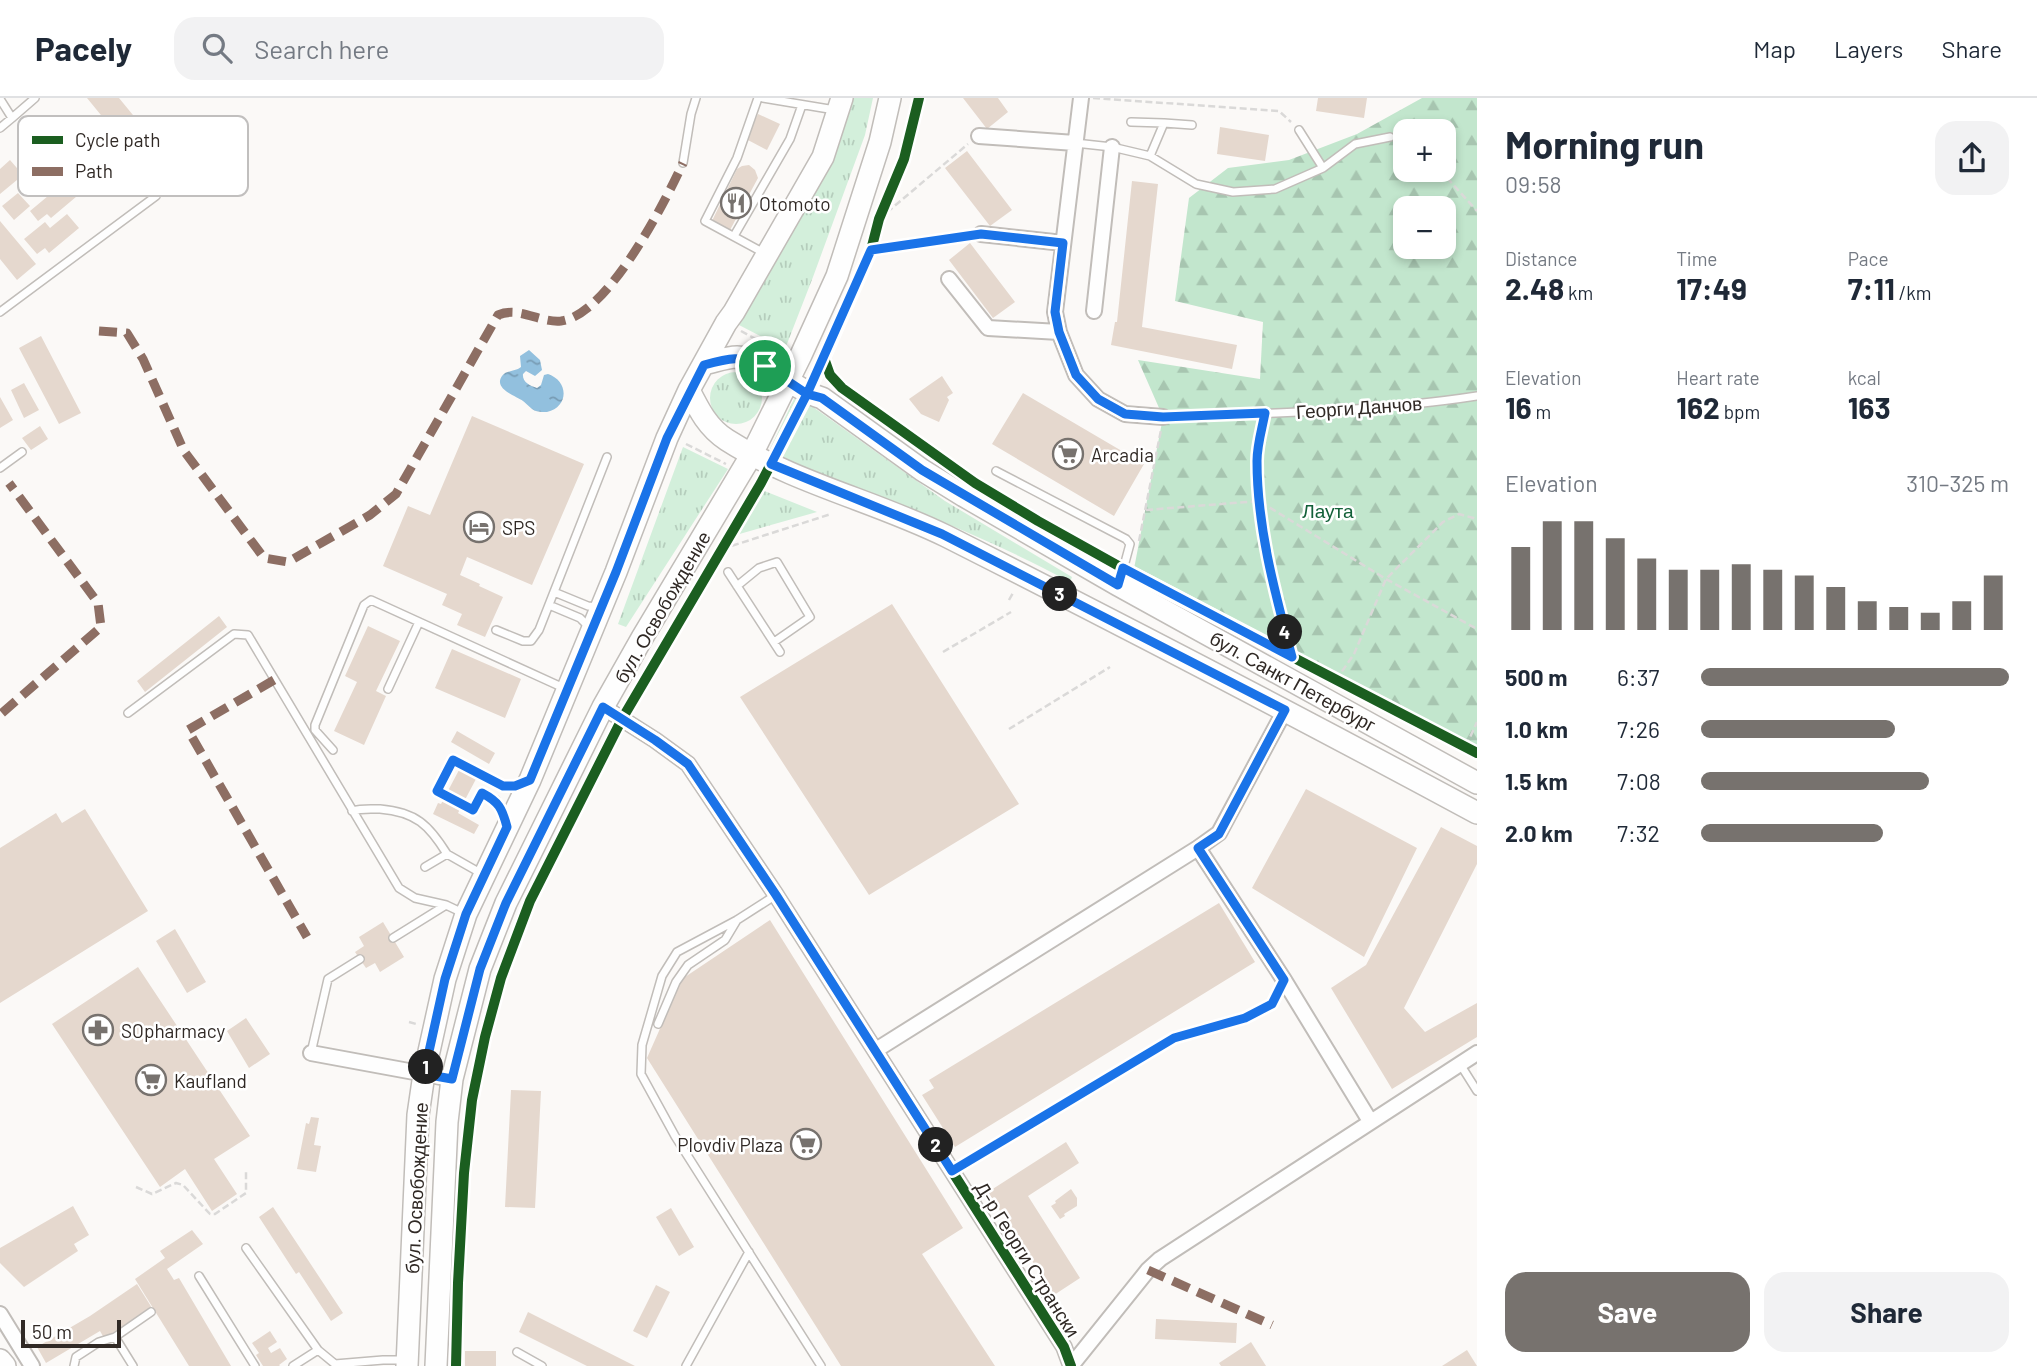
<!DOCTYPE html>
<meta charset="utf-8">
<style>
:root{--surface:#fff;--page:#f2f2f3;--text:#1f2937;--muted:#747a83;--line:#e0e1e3;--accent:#77726e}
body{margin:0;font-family:Barlow,sans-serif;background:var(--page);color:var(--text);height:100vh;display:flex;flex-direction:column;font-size:26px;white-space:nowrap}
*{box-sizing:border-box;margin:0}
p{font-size:23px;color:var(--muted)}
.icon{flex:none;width:38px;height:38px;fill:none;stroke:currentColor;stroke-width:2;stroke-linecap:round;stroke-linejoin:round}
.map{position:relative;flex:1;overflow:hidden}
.panel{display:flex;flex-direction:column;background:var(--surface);width:560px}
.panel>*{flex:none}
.buttons{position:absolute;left:1393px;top:21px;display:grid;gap:14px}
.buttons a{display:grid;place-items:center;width:63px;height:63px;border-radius:14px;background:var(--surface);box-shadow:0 4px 10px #0003;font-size:35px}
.scale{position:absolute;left:21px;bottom:18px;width:100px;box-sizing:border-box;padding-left:7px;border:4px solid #302925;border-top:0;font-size:19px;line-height:24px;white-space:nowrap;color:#302925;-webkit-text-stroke:5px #fff;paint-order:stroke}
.pin{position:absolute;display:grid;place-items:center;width:60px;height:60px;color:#fff;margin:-30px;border:4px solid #fff;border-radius:50%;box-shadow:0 2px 7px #0007}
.km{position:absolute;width:35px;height:35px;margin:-18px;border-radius:50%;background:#222;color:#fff;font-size:19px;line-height:35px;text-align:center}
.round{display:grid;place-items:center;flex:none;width:74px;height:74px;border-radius:21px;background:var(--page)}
.head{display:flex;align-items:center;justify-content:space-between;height:119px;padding:0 28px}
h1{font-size:38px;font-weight:700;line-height:52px}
.stats{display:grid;grid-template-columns:repeat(3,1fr);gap:10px;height:119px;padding:7px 28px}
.stats div{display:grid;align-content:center}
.stats b{font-size:30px;font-weight:700}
.stats small{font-size:19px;font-weight:400}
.stats p{font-size:19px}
.chart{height:196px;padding:14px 28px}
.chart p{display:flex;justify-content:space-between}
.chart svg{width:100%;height:126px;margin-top:7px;stroke:var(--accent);stroke-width:6}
.primary-button{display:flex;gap:14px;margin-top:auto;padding:14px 28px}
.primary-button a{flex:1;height:80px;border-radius:21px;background:var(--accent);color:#fff;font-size:28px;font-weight:700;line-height:80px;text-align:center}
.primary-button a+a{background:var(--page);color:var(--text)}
ul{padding:0 28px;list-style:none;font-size:23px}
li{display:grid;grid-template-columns:112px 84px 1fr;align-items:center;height:52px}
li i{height:18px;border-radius:9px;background:var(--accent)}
header{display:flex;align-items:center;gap:42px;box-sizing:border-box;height:98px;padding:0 35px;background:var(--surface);border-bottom:2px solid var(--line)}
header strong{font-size:33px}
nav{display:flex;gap:38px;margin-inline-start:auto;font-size:24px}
.search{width:490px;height:63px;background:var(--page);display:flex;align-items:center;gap:18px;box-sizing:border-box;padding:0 24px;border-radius:21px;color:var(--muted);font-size:26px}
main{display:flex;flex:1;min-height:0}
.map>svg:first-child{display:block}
</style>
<header>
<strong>Pacely</strong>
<div class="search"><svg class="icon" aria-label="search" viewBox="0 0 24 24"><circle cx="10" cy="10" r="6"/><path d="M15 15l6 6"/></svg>Search here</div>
<nav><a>Map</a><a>Layers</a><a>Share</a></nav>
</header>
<main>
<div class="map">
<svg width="1477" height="1268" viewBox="0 0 1477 1268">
<defs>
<pattern id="grass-tufts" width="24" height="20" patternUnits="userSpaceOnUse" patternTransform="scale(1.75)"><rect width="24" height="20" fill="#d3efdb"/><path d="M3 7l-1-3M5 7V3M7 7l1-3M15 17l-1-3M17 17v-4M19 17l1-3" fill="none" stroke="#b5cdbc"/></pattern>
<pattern id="forest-firs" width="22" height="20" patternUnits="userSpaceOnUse" patternTransform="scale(1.75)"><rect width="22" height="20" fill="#c2e6cd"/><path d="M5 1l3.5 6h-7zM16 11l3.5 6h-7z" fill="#a7c5b0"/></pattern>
<pattern id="water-ripples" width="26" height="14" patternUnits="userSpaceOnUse" patternTransform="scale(1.75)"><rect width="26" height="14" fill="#92c0de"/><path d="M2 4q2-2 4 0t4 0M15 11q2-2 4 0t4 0" fill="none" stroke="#789cb4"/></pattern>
</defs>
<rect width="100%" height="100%" fill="#fbf9f7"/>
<path fill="url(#grass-tufts)" d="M851,0h22l-8,37 -52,142 -28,72 -46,-24c17,-30 32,-61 49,-91 25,-43 56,-85 63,-136z
M710 300a26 26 0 1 1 52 0a26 26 0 1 1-52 0Z
M794,301l8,2 -25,48h-7z
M806,304l139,99 127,76 -2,5c-93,-50 -192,-87 -291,-124z
M683,349l45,22 -102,158 -8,-3z
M762,392l55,22 -81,23z"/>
<path fill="url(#forest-firs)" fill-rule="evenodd" d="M1422,0h55v655l-344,-179 30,-157 -25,-57 122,19 3,-57 -88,-21 14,-103 39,-30 61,-8 68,-26zM1405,33h39v39h-39zM1405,110h39v39h-39z"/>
<path fill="url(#water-ripples)" d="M529,252l11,10 2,10 -7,6 -9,-5 -3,3c-1,8 7,12 14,14l4,-3 3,-10 4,-1c21,7 21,33 -1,38 -2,0 -9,0 -11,-1 -4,-1 -9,-7 -13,-10 -7,-5 -30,-12 -21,-25 4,-6 13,-4 19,-9l-1,-11z"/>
<path fill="#e5d8ce" d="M87,0h32l50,61 -19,16z
M963,0h35l10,14 -21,17z
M1318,0h49l-3,20 -48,-7z
M758,16l22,10 -13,26 -21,-11z
M1220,29l49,8 -4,26 -48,-7z
M112,45l7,9 -22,18 5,5 -51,43 -4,-4 -9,7 -8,-10 42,-35 -1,-1z
M967,53l45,59 -22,16 -45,-58z
M10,62l13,15 -23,19v-25z
M749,67l6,5 3,8 -28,52 -18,-9 25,-52 5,-3z
M1132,83l26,3 -16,143 95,18 -5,24 -121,-24 4,-23h2z
M18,95l12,13 -16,14 -12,-14z
M67,116l12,14 -30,25 -4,-5 -8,6 -13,-15 21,-17 5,6z
M0,123l36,43 -19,16 -17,-21z
M970,145l45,59 -22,16 -44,-58z
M41,238l40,77 -22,11 -40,-76z
M942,278l11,17 -6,4 2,3 -10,22 -18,-8 -12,-15z
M24,285l15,27 -15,8 -13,-28z
M1023,295l121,71 -30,52 -122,-72z
M0,299l13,23 -13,8z
M472,318l112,48 -52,121 -65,-28 -7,18 20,9 -1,2 24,11 -18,40 -28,-12 5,-11 -20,-9 5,-11 -64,-28 25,-60 22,9z
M40,328l8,13 -17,11 -9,-12z
M892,506l127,200 -150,91 -129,-198z
M219,518l8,11 -82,65 -8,-11z
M368,528l32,15 -24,50 10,5 -22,49 -30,-14 23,-49 -12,-6z
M452,551l69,30 -16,39 -70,-30z
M457,633l38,22 -6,11 -38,-22z
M459,672l17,9 -18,34 21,12 -5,9 -41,-20 5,-11 3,1z
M1306,691l111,59 -53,109 -112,-69z
M85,711l63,102 -148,92v-155l56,-35 6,10z
M1441,729l36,19v18l-73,144 21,24 52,-29v34l-85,52 -61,-101 35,-23z
M1219,805l36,59 -300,185 -33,-52 12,-7 -5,-8z
M770,822l193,308 -41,26 73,112h-154l-194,-308 35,-79z
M383,824l21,35 -24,15 -5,-9 -9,5 -11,-16 9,-6 -5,-9z
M175,831l31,53 -19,11 -31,-52z
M138,869l112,169 -36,23 23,35 -25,17 -27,-42 -25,18 -108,-163z
M246,920l24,36 -21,14 -22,-37z
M511,992l30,1 -6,117 -30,-1z
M311,1019l8,1 -5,27 7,1 -5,26 -19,-3 9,-46 3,1z
M1066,1044l13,21 -51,33 52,82 -26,17 -66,-103z
M1071,1091l6,9v8l-13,8 1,2 -5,3 -9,-13 5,-3 -1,-2z
M73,1108l16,29 -15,9 4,7 -54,36 -24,-24v-15z
M273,1109l70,106 -12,8 -32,-49 -3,2 -37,-57z
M671,1110l23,39 -15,9 -23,-39z
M192,1132l11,14 -36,25 7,11 5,-2 52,88h-42l-54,-87 30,-21 -5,-7z
M137,1186l15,24 -48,30 -4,-7 -54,32 -9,-16 53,-31z
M656,1187l14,7 -23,46 -14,-7z
M528,1214l107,54h-48l-68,-34z
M1156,1221l81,4 -1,20 -81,-4z
M270,1233l7,11 -9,6 3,5 9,-5 7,11 -8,6 1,1h-17l-7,-11 3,-2 -7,-10z
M1251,1244l15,24h-45l-2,-3z
M1467,1252l10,16h-35z
M465,1253h31v15h-31z"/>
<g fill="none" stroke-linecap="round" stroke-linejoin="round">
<g stroke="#c1bdb9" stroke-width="10">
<path id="service" d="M758,0l-21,60 -32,63 61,33
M763,0l72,12
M0,1l12,19 23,-20
M1131,24l33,1
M0,30l12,-10
M1299,32l24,38
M1075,45l37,4 38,9 46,28 37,8 42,-3 48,-21 32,-24 35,-7
M1150,58l14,-33 28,2
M683,65l8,-49 5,-16
M734,138l56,-97 12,-34
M0,214l156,-116
M1163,319c105,-4 211,-5 314,-21
M0,370l22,-16
M996,373l130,68 4,5 -10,37
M728,474l52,80
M737,488l22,-18 18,-6 33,55 -36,25
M554,494l34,14 9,1
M549,507l31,13 10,10
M496,532l27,11h8l8,-11 68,-173
M388,591l31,-67
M128,615l106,-79 14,1 151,253 16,10 31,7
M333,652l-18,-20v-5l49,-120 7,-5 195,89
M352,713c10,-3 18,-2 28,-2 36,3 49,16 67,45
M505,721l-9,-19 -14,-7 -9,17 -36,-19 16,-31 50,26 19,-3
M425,769l22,-13 37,21
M776,797l-39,25 -60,32 -15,24 -20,69 -1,29 34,62 146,230
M393,840l53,-33 17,8
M658,926l18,-42 12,-17 37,-25 12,-20
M311,955l17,-74 32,-20
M1460,966l17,27
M952,1073l222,-133 71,-20 27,-14 11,-24
M246,1150l72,102 17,14 48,-4h21
M199,1178l56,90
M115,1239l18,29
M517,1254l25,14
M74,1268l2,-9 23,-15 16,-5 36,-25
M293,1268l25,-16
M686,1268l63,-114"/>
</g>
<g stroke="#c1bdb9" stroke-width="18">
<path id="minor" d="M1081,0l-26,214 4,20 17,43 22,24 27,15 38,3
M979,38l96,7
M981,136l82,9
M949,181l39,49 71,4
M1094,213l18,-164
M603,609l52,33 33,24 88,131 288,452 7,19
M1198,750l86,132 86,141
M876,952l322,-202 21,-15 66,-123
M311,955l141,26
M0,1216l32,52
M1071,1268l77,-96 12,-11 317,-206"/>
</g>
<g stroke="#c1bdb9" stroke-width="24">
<path id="primary" d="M704,266c10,-2 22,-7 33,-7 30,1 56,33 85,41l100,72 42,26 154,89 359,198
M689,292c10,20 19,38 38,50 67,43 148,61 219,96 178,90 355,182 531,277
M0,1262l5,6
M407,1268l11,-251 6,-41 21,-95 21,-65 64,-134 86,-208 51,-134 22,-48 37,-67 8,-11 89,-155 19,-59
M436,1268l11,-244 5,-43 28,-110 26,-66 97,-196 39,-69 110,-184 49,-99 36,-79 43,-134 10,-44"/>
</g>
<path stroke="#dad9d8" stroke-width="2.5" stroke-dasharray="7 3.5" stroke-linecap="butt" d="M1093,0l186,13 12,11
M1440,72l37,41
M879,121l89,-75
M871,152l98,-14
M741,233l40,22
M1263,326c-2,12 -6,25 -6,37 -1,66 18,132 35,196l-2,4
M686,346l40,20
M1146,412l113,-9 127,78 91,50
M1139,443l22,-111
M722,451l109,-35
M1009,502l4,-7
M943,554l68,-40
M1336,582l18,-26 32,-75 57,-57 16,-8 18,5
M1009,631l101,-62
M1466,648l11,-24
M409,924l7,2
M136,1089l16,7 24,-11 7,2 27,29h5l31,-21v-23"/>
<use href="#service" stroke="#fefefe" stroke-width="7"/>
<use href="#minor" stroke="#fefefe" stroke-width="14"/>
<use href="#primary" stroke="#fefefe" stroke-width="21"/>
<path stroke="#8d6e63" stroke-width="9" stroke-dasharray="18 9" stroke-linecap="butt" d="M99,233l28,2 16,26 41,92 80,107 24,4 82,-47 26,-21 102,-179c21,-9 41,8 63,6 47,-6 104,-119 122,-158
M274,582l-86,50 119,207
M2,615l99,-86 -3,-24 -89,-120
M1148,1172l124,55"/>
<g stroke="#fff" stroke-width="15">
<path id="cycleway" d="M824,260l6,17 12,13 133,95 63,38 95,53 344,179
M603,609l52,33 33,24 88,131 288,452 7,19
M456,1268l2,-83 6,-110 8,-73 13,-63 16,-59 29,-77 92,-182 139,-236 50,-96 60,-137 8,-31 25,-60 15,-61"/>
</g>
<use href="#cycleway" stroke="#1b5e20" stroke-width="10"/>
</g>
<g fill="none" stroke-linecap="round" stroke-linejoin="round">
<g stroke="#fff" stroke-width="14">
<path id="route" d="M765,268c-24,-11 -36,-8 -61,-1l-37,73 -51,134 -86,208 -15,6h-12l-50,-26 -16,31 36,19 9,-17c17,9 20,15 25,34l-41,87 -21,65 -21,95 28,5 28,-110 26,-66 97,-196 52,33 33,24 88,131 176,276 222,-133 71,-20 27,-14 12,-24 -86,-132 21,-14 66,-124 -343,-176 -171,-70 36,-70 15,4 100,72 196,115 5,-17 169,89c-17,-64 -35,-130 -35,-196 0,-16 5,-32 8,-48l-102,4 -38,-3 -27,-15 -22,-24 -17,-43 -4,-20 8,-69 -82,-9 -110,16 -64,144 -42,-28"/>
</g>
<use href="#route" stroke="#1a73e8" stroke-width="9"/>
</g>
<defs>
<g id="restaurant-ring" transform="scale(1.575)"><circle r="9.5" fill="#fff" stroke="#77726e" stroke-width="1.5"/><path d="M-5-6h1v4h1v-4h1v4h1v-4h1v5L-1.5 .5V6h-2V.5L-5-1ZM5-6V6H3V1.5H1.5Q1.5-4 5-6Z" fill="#77726e"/></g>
<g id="supermarket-ring" transform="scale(1.575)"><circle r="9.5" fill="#fff" stroke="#77726e" stroke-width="1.5"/><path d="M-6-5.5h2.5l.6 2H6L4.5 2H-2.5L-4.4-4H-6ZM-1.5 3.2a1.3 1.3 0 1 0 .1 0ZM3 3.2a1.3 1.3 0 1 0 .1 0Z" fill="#77726e"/></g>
<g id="hotel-ring" transform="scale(1.575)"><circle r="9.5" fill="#fff" stroke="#77726e" stroke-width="1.5"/><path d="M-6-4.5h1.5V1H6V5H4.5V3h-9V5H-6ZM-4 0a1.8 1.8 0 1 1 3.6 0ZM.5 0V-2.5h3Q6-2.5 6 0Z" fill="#77726e"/></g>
<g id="pharmacy-ring" transform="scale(1.575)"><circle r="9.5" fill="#fff" stroke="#77726e" stroke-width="1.5"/><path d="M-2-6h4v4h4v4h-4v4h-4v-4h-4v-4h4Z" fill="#77726e"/></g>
</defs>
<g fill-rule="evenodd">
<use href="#restaurant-ring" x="736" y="105"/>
<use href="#supermarket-ring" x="1068" y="356"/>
<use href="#hotel-ring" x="479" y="429"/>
<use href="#pharmacy-ring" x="98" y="932"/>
<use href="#supermarket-ring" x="151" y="982"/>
<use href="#supermarket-ring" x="806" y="1046"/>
</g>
<g text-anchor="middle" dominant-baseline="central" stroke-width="5" stroke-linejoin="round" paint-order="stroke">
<g font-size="19" fill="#302925" stroke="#fff" text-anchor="start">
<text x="759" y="105">Otomoto</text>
<text x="1091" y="356">Arcadia</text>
<text x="502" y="429">SPS</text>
<text x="121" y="932">SOpharmacy</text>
<text x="174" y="982">Kaufland</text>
<text x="783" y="1046" text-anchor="end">Plovdiv Plaza</text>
</g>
<g font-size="19" fill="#302925" stroke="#fff">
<text transform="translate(1359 309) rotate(-4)">Георги Данчов</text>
<text transform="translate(662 509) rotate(-60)">бул. Освобождение</text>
<text transform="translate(1293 583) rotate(29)">бул. Санкт Петербург</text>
<text transform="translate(416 1090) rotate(-87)">бул. Освобождение</text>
<text transform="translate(1028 1161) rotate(58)">Д-р Георги Странски</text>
</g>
<g font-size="19" fill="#126038" stroke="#fff">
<text x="1328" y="412">Лаута</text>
</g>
</g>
<rect x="18" y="18" width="230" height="80" rx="10" fill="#fff" stroke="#c1bfbe" stroke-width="2"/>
<rect x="32" y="38" width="31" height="8" fill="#1b5e20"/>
<rect x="32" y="69" width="31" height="9" fill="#8d6e63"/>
<g font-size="19" fill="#302925">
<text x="75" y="49">Cycle path</text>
<text x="75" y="80">Path</text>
</g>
</svg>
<div class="buttons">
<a>+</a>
<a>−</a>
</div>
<div class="scale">50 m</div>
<div class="pin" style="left:765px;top:268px;background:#1e9e55"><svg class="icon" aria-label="arrive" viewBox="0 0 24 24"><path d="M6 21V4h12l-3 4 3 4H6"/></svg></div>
<b class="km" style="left:426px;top:969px">1</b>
<b class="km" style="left:936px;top:1047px">2</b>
<b class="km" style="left:1060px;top:496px">3</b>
<b class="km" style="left:1285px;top:534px">4</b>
</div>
<section class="panel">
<div class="head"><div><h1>Morning run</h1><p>09:58</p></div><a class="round"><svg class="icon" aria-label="share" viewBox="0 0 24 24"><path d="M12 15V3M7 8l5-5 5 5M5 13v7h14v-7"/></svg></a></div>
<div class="stats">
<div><p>Distance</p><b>2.48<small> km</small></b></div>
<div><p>Time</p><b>17:49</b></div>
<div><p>Pace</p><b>7:11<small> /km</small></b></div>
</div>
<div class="stats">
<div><p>Elevation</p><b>16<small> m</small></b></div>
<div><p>Heart rate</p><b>162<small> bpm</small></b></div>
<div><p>kcal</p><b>163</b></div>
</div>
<div class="chart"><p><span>Elevation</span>310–325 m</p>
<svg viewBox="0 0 160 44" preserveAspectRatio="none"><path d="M5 44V15M15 44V6M25 44V6M35 44V12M45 44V19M55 44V23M65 44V23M75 44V21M85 44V23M95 44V25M105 44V29M115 44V34M125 44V36M135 44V38M145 44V34M155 44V25"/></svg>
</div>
<ul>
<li><b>500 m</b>6:37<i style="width:100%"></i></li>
<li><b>1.0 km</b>7:26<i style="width:63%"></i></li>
<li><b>1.5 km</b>7:08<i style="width:74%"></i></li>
<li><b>2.0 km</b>7:32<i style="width:59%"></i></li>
</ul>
<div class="primary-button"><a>Save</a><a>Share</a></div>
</section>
</main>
